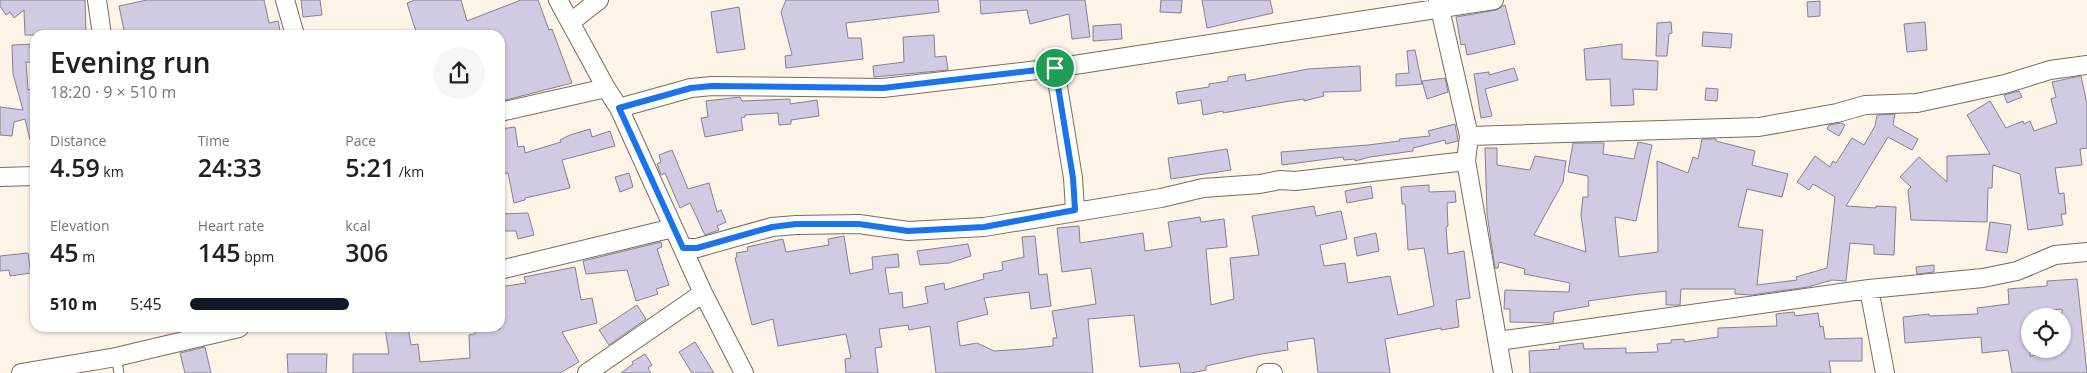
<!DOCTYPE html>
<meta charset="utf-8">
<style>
:root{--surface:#fff;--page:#f6f6f6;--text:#202124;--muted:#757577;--accent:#111827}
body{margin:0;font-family:"Open Sans",sans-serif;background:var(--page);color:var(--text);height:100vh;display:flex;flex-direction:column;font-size:19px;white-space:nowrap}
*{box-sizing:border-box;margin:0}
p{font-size:16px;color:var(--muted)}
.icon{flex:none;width:28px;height:28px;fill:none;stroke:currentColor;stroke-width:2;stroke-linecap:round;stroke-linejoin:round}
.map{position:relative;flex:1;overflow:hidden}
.drawer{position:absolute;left:30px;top:30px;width:475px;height:302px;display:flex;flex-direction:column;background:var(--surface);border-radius:15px;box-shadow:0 1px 4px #0004}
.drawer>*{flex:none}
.controls{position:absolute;left:2021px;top:308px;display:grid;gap:10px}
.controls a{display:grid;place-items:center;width:50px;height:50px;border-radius:50%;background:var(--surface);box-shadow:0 1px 4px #0004;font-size:25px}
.pin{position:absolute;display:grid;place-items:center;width:42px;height:42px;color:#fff;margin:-21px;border:2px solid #fff;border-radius:50%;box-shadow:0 1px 5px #0007}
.round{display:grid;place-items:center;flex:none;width:52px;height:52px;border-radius:26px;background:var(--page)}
.headline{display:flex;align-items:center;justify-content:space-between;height:85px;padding:0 20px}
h1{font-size:28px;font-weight:600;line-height:38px}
.stats{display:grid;grid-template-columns:repeat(3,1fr);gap:8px;height:85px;padding:5px 20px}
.stats div{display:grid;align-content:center}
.stats b{font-size:25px;font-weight:600}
.stats small{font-size:14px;font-weight:400}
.stats p{font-size:14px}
ul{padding:0 20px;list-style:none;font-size:16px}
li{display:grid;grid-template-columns:80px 60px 1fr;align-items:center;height:38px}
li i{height:12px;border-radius:6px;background:var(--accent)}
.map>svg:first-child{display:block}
</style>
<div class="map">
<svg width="2087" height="373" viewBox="0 0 2087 373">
<rect width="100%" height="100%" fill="#fdf3e6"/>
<path fill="#d1cae2" stroke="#868096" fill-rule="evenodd" d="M0,0h85l1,35h-61l-1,-25 -10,8 -4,-6 -4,3 -6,-9z
M147,0h117l5,23 9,-2 3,14h-156l-6,-29z
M301,0h19l2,15 -19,2z
M415,0h46l6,21 54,-21h17l11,30 3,-1 20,54 -70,18 -2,-66h-83l-10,-32z
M786,0h152l1,12 -93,11 2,15h13l2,21 -77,9 -1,-12 7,-1 -11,-43z
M980,0h105l5,37 -18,2 -3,-25 -39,10 -3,-14 -46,4z
M1161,0h21l-1,13 -21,-1z
M1202,0h68l3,13 -66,15z
M1820,1v15l-12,1 -1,-15z
M1505,5l10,39 -48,11 -2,-11 -4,1 -5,-28 40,-7z
M739,7l6,42 -28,4 -6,-41z
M1671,22l1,11 -3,1 -2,22h-11l1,-33z
M1925,22l2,28 -20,2 -3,-28z
M1121,24l1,15 -29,2v-15z
M1703,32l29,2 -1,14 -29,-2z
M934,35l1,22 11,-1 2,14 -74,7 -1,-11 31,-4 -1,-25z
M35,44v19l-9,-1 2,28 7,-2v52h-5l-5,-21 -11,3 -2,14 -12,-1v-28l23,3 -10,-36 -1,-29z
M1622,44v15l36,2 -1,29 -24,-1 1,16 -23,1 -1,-27 -24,1 -2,-31z
M1415,50l7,34 -26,2v-12l13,-1 -2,-22z
M1360,66l1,25 -38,1 1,4 -20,5v-2l-20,3 -61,11v-2l-20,4 -2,-15 -23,4 -2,-12 33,-5v-3l19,-3v-4l17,-3 1,7 62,-12z
M1514,68l4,12 -33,9 7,27 -11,2 -7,-44 15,-2v3z
M2081,76l6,28v44l-7,1 2,16 -27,3 4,26 5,-1 2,21h-5l2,11 -35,5 -8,-56 -27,-9 -1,23h-4l-1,34 -76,-2 -3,-30 3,-3 -11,-10 19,-20 28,25v-26l43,-2 -23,-39 23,-14 16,27 17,-7 1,3 6,-3 4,10 23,-8 -6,-24 5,-2 -4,-15z
M1445,78l3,14 -21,7 -5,-18z
M1706,88l12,1 -1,12 -12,-1z
M2019,91l3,6 -15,6 -3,-8z
M740,97l2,4 48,-2v5l27,-4 2,16 -28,4v4l-12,1 -1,-12 -33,2v2l-4,1 2,12 -38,7 -4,-19 7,-1 -2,-16z
M1895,114l-2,11 25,14 -6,11 -24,-13 -42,69 30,2v-2l20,1 -2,48 -20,-1v-9l-24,-2 -4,38 -14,-1 -24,7 -57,8 -16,-1v-5h-54l-1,16h-14v-14l-35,4 -43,6 1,5 -35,6 -1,11 -43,-1v-13h-6l1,-19 64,2 1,-9 -46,-9 1,-5 -26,-7 -1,6h-3l-8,-54 -2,-66h12v17l33,5 5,-14 31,5 -3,21 -29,53 52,17 -5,-37 2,-18h5v-21l-20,-4 5,-29h31l-1,11 31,5 4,-17 14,3 -16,76 -21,-4 4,40 39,-5 -1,-91 31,12 5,-16 5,2 4,-20h14v2l39,10 -3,14 36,9 -6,23 -35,-8 -9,38 25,3 -6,55 40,-5 -1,-3 31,-9 8,-71 -22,-13 -4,6 -12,-8 18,-26 15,11 3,-6 3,2 16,-25 12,7 11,-19 2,-11z
M1841,123l4,2 -6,11 -12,-7 2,-4z
M1455,124l3,17 -12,3 -1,-4 -32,8v3l-43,6 -15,4v-2l-11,1 -1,-3 -61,8 -1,-13 87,-7 32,-4 -1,-2 31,-3 -2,-5z
M515,127l3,20 6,-1 1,7 36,-11 -1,-2 10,-5 20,-6 2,8 18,-6 5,15 -53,14 8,28 -45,10v2l-11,3 -6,-30 -8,1v-45z
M1227,149l4,21 -60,9 -3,-21z
M672,150l16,39 21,-6 8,29 4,-2 5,12 -9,4 2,4 -14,5 -15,-32 -10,5 -15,-35 -4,2 -4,-11 4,-2 -2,-7z
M629,173l4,14 -13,5 -5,-15z
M1429,185v7l26,-1 1,11 -9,1 1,23 -2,1 2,27 16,-3 6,47 -14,2 3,27 -18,3v-2l-56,11 5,34h-72l-4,-35 -27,4 1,8 -27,4 -55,12v4l-15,3h-10l-2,-10 -39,4 -6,-52 -46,4 5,54h-157l-6,-47 -21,4 -1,-5 -29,4 3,18 -7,1 3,25h-32l-1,-14 6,-1 -5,-24 -68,12 -5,-27 -21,6 -17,-67 2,-1 -1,-4 12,-2 -1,-4 36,-8 3,13 43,-7 -1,-6 16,-3 6,38 23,-5 -1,-12 26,-3 1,13 -14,1 4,26 13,-2 1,16 25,-5 -3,-16 19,-4 1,7 39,-11 -1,-5 20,-4 -1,-8 22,-5 -2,-20 13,-1 4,39 8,-1 4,32 -20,3 -2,-17 -45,6 4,16 -31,8 3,24 17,-3 17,8 31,-2 28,-3v-8h4l-5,-27 44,-7 -5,-36 -29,4 -5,-44 22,-2 1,17 63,-10 2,18 27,-4 -4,-25 32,-5 1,5 23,-3 3,28 -21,2 5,56 23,-6 -4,-41 29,-3 -7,-39 62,-10 2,10 25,-5 6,28 -27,6 4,21 21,-3 3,20 42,-7 8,39 36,-9 -10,-58 -16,2 -3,-46h-3l-1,-17z
M1371,186l2,12 -26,5 -2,-12z
M528,213l6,22 -16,4 -2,-8h-16v-17z
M1990,222l21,3 -4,28 -21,-3z
M1376,233l3,18 -22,5 -3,-18z
M661,242l1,5 -5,2 12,36 -13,4 2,5 -22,7 -9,-31 -41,4 -3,-13z
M968,244l3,12 -22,7 -29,2 -3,-14z
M28,253l3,20 -21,3 -1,-6 -9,1v-15z
M1934,265v7l-17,2 -1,-7z
M575,267l6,33 11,-2 5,25 -35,9 17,30 -19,11h-207v-19h36l-4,-26h23l3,17 7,-1 2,18 50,-4 -1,-23 6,-1v-4l25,-1v-42l26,-4 -2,-6z
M2077,279l10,94h-75l-4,-23 -26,3 -1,-16 -76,6 -2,-26 26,-3v2l49,-2 -1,-6 32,-4 -1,-15 39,-3v-5zM2062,309v43l-32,4v-40h9l-1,-5z
M637,305l9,14 -37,26 -10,-15z
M1794,312l1,4 23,-3 2,14 3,-1 2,13 37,-1v23h-33l2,12h-301l-1,-22 31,-2 -1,-3 24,-3 1,6 42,-1v5l32,-1 -1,-8 14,-1v-3l13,-1v3l34,-5v-9l59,-2 -1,-12z
M695,342l19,31h-22l-13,-21z
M205,347l6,26h-26l-5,-20z
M287,354h40l-1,19h-38z
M645,354l7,11 -4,3 3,5h-30l12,-9 -1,-2z"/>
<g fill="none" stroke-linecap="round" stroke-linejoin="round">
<g stroke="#7a6c59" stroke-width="11">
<path id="service" d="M116,357l3,16"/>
</g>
<g stroke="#7a6c59" stroke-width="20">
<path id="minor" d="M97,0l5,35
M285,0l10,35
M558,0l48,88 13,20 84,185 41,80
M1438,0l31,136 -3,25 37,212
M571,22l28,-22
M1055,68l18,110 2,32
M619,108l72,-20 21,-2 171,2 172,-20 439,-68
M500,112l106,-24
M1469,136l290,-9 78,-14 28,-8 52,-2 88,-19 45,-14 37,-5
M0,177l35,-1
M683,248h14l75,-21 24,-2 63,-1 49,7 76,-4 177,-29 42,-10 57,-4 20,-4 15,1 171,-20
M500,270l173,-42
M1869,289l16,84
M1498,341l371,-52 114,-11 34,-7 38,-16 32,-3
M21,373l95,-16 123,-29
M587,373l116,-80
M1266,373h7"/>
</g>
<use href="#service" stroke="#fff" stroke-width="9"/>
<use href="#minor" stroke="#fff" stroke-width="18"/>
</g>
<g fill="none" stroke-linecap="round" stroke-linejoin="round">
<g stroke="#fff" stroke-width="10">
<path id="route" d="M1055,68l18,110 2,32 -91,17 -76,4 -49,-7h-63l-24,3 -75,21h-14l-64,-140 72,-20 21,-2 171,2z"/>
</g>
<use href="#route" stroke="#1a73e8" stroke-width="6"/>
</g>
</svg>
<div class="controls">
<a><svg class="icon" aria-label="locate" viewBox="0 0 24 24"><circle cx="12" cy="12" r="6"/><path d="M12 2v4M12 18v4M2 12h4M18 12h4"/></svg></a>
</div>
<div class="pin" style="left:1055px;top:68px;background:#1e9e55"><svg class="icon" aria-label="arrive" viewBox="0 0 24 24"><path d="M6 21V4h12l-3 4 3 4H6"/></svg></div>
<section class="drawer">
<div class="headline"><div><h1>Evening run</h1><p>18:20 · 9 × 510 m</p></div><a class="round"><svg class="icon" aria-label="share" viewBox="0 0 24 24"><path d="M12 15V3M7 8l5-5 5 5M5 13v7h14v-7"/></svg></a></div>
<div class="stats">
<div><p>Distance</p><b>4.59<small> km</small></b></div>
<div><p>Time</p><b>24:33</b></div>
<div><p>Pace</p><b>5:21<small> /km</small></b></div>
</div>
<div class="stats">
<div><p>Elevation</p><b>45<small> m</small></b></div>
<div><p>Heart rate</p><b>145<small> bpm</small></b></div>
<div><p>kcal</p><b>306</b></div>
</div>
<ul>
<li><b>510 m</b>5:45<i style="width:54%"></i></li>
</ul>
</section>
</div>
